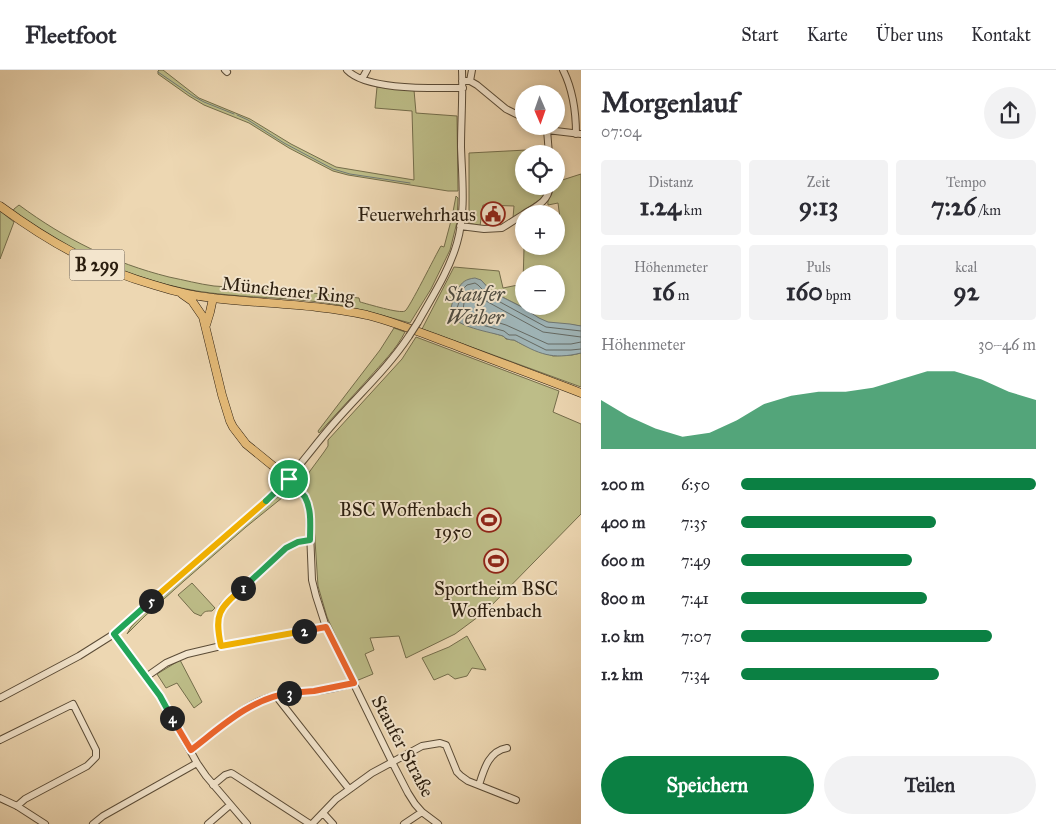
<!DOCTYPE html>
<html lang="de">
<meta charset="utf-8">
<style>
:root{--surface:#fff;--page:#f2f2f3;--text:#2b2b33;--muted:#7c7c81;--line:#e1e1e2;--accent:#0b8043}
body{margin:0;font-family:"IM FELL Great Primer",serif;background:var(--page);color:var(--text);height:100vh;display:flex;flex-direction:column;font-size:19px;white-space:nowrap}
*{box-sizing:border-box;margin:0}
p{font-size:16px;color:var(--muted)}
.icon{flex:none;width:28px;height:28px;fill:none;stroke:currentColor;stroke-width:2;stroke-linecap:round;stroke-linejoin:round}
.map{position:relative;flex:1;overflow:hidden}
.panel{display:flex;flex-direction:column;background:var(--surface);width:475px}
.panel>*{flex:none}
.needle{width:32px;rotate:178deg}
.fabs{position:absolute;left:515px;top:15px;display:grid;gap:10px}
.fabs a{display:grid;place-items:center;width:50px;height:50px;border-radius:50%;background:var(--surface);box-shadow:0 2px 8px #0003;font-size:25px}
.pin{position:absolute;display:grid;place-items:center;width:42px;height:42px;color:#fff;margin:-21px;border:2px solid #fff;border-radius:50%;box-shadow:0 1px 5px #0007}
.km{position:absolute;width:25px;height:25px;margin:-12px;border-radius:50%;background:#222;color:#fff;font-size:14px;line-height:25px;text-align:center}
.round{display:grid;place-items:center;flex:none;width:52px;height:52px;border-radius:26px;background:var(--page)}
.head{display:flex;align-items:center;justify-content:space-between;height:85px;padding:0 20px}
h1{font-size:28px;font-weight:800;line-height:38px}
.metrics{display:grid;grid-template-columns:repeat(3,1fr);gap:8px;height:85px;padding:5px 20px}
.metrics div{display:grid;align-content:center;border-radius:5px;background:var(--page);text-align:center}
.metrics b{font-size:25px;font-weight:800}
.metrics small{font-size:14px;font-weight:400}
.metrics p{font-size:14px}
.chart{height:140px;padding:10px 20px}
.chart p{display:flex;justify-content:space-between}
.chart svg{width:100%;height:90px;margin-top:5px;fill:var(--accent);opacity:.7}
.primary-button{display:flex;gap:10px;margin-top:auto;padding:10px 20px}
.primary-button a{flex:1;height:58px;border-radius:30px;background:var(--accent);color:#fff;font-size:20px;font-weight:800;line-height:58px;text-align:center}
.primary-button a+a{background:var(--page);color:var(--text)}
ul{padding:0 20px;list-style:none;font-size:16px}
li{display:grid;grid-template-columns:80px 60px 1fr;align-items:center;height:38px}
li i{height:12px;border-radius:6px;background:var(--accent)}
header{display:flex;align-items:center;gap:30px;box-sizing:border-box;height:70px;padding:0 25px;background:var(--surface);border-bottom:1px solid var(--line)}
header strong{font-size:24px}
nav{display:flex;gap:28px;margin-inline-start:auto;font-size:18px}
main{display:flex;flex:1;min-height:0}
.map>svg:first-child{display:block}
</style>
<header>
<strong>Fleetfoot</strong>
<nav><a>Start</a><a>Karte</a><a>Über uns</a><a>Kontakt</a></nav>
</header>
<main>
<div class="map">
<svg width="581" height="754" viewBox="0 0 581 754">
<rect width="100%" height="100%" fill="#edd7b2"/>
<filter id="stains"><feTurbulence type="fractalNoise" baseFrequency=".004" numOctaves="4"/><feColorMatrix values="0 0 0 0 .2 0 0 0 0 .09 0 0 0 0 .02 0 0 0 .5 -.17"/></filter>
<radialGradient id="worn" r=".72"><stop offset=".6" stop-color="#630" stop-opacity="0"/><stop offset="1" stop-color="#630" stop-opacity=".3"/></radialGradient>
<path fill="#bdbd88" stroke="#746d4b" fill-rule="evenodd" d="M159,0h4l36,28 51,21 41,25 45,23 78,13 -2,-69 -37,-3 2,-21 37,3 2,23 41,3 1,75h-10l-100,-16 -15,-4 -44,-23 -40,-25 -45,-18 -15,-9 -31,-22v-3z
M546,79v5h-22v32h24l-3,10 -32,22 1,-12 -31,-1 -3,21 -11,-3v-70z
M581,104v152c-11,-2 -24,-1 -35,-4 -8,-3 -15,-9 -23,-14 -15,-9 -31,-14 -42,-28l-24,12 -3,7 -3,13 2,5 8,6 42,13 3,3 8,1 10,5 29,11 19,-1 9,-2v34l-159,-58 32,-62 45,4 4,17 20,-4 1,-36 32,-2 6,-12 -4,-31 -10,2c-1,-6 3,-12 4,-19h4v-4zM524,204h32v32h-32z
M456,126l2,2 -1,24 -7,28 -19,39 -21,34c-33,-9 -65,-19 -100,-22 -37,-4 -76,-4 -113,-10 -40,-7 -79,-20 -116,-38 -24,-11 -46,-27 -68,-42l1,-2 5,-4c46,34 94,58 150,72 15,3 30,7 45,9 15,1 31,2 46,3 33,2 66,5 99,9l1,4c8,2 40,12 45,9 4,-2 31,-57 36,-65l3,1 8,-30z
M0,141l14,11 -14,37z
M394,258l11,4c-9,18 -24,32 -36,46 -17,19 -34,37 -50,55l-1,-2 62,-81z
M416,267l143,54 -6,21 28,12v90l-95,97 -31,23 -49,24 -7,-22 -29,2 4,12 -9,4 8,20 -17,7 -29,-64 -9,-31 -4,-61 -3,-25 -4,-7 -8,-7 25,-34 4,-6v-6l74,-81z
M289,417h2l2,2 -47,38 -62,54 -39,35 -18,18 4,-7 11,-12z
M192,513l23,25 -3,3c-6,0 -8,0 -11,5l-7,-3 -16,-18z
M467,566l19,34 -14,-2 -5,8 -12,3 -7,-5 -14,6 -12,-22 27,-11z
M180,590l22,42 -8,6 -17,-25 -11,5 -9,-14z"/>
<path fill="#a0b6b9" stroke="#717975" d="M475,208l6,2 11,12 30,15 17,11 9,4 22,2 11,2v27c-29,7 -42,1 -67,-13 -5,0 -8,-1 -11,-4 -12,-4 -49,-9 -52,-23 -1,-8 4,-16 7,-23 3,-8 8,-11 17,-12z"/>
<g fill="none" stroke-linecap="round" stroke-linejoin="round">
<path stroke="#656a64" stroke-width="1" d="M581,261l-35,-4 -57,-31 -11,-11 -3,-2 -8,2 -3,3 -7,20 1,6 5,5 8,3 33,9 5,4h7l30,15h25l10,-1
M581,267l-38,-5 -57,-31 -12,-11 -4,1 -6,12 -1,7 4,3 39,12 42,19h23l10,-2"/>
<path stroke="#717975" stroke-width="1" d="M158,2l35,24 11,6 30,12
M237,45l11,5 36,23 49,26 17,5 60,9"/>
<g stroke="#5b4c37" stroke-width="8">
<path id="minor" d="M225,0l2,2
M347,0c20,21 87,18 116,18
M563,0c10,20 13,41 13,64
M362,9l5,-9
M462,11h8l7,4 29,24 18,9
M470,11l2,-11
M540,56l7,4 34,4
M547,60l2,24
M524,144c13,-8 24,-12 26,-28
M460,156l24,3 18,-1 22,-14
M418,252c14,-25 31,-51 39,-79 9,-31 5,-65 4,-96 0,-26 2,-51 1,-77
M289,409l15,17 5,11 3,73 4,16 10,31 66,135 16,31 7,11 7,8 16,12
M114,564l46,62 37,67 9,13 41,48
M221,576c-3,-14 -5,-27 2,-40l63,-58 12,-6 12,-2
M146,607l20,-14 21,-9 34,-8 105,-19
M276,626l73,93
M0,628l79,-42 35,-22 152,-133c26,-23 45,-52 68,-78 26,-30 53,-54 75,-87
M0,670l73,-36 23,46v7l-9,9 -62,33 -8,7
M191,680c22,-17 48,-42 76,-52 16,-5 32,-5 49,-7 13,-1 25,-4 38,-8
M213,715l12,-10 6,-2 2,1 77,50
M479,715c5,-16 10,-34 28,-37
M0,728l17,8 28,18
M323,743l10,11
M93,754l10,-8 94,-53
M208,754l22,-19
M312,754l24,-25 36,-26 50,-27 18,-3 6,2 11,27 4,4 7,5 48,19
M404,754l18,-12"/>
</g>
<g stroke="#2a1d0e" stroke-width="9">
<path id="major" d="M0,136c49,36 95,62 154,79 19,6 39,11 59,13 51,6 104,6 154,17 31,8 60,20 90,31 41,16 83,31 124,47
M182,224l10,7 11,16 19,78 8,26 3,6 13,17 43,35
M206,255l4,-13 3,-14"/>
</g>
<use href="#minor" stroke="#f3e5cd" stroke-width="6"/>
<use href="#major" stroke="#e6bc79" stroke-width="8"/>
<g stroke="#5b4c37" stroke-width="8" stroke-linecap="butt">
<path id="minor-bridge" d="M409,266l9,-14"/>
</g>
<use href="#minor-bridge" stroke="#f3e5cd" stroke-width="6"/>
</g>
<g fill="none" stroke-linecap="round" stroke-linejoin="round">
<g stroke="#fff" stroke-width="10">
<path id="split-1" d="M243,518l43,-40 12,-6 12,-2c0,-14 2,-30 -5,-43 -5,-6 -11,-12 -16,-18"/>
</g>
<g stroke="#fff" stroke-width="10">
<path id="split-2" d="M243,518c-24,21 -29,25 -22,58l83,-15"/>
</g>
<g stroke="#fff" stroke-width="10">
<path id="split-3" d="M289,623l25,-2 40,-8 -28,-56 -22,4"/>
</g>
<g stroke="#fff" stroke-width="10">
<path id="split-4" d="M172,648l19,32c30,-23 59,-51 98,-57"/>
</g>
<g stroke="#fff" stroke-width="10">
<path id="split-5" d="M151,531l-37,33 46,62 12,22"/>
</g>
<g stroke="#fff" stroke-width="10">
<path id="split-6" d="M151,531l115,-100"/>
</g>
<g stroke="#fff" stroke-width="10">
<path id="split-7" d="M266,431l23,-22"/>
</g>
<use href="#split-1" stroke="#22a559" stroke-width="6"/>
<use href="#split-2" stroke="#f5b400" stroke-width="6"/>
<use href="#split-3" stroke="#f0652b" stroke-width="6"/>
<use href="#split-4" stroke="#f0652b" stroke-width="6"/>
<use href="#split-5" stroke="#22a559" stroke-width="6"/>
<use href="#split-6" stroke="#f5b400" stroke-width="6"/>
<use href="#split-7" stroke="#22a559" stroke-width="6"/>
</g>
<defs>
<g id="civic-ring" transform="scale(1.25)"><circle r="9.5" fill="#f3e5cd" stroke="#8f2418" stroke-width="1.5"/><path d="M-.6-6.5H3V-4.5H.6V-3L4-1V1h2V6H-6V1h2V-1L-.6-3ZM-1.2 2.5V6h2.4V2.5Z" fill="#8f2418"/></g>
<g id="stadium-ring" transform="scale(1.25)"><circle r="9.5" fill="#f3e5cd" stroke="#8f2418" stroke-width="1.5"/><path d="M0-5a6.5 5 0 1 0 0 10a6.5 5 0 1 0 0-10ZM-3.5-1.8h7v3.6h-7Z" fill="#8f2418"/></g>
</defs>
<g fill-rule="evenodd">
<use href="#civic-ring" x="493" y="144"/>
<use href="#stadium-ring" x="489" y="450"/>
<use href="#stadium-ring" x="496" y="491"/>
</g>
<g text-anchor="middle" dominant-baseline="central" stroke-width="4" stroke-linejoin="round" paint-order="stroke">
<rect fill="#f3e5cd" stroke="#665947" stroke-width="1" x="69.5" y="179.5" width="55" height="31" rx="4"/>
<g font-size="18" font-weight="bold" fill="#2a1d0e">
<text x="97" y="195">B 299</text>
</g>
<g font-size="19" fill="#2a1d0e" stroke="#f3e5cd" text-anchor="end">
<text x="476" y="144">Feuerwehrhaus</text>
<text x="472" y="439">BSC Woffenbach<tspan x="472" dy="22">1950</tspan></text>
<text x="496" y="518" text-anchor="middle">Sportheim BSC<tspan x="496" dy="22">Woffenbach</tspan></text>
</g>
<g font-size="19" fill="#2a1d0e" stroke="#f3e5cd">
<text transform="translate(288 220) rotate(6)">Münchener Ring</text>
<text transform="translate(403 676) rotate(62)">Staufer Straße</text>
</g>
<g font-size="20" font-style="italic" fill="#4d4b41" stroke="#f3e5cd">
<text x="475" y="224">Staufer<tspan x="475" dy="23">Weiher</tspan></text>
</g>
</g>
<rect width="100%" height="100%" filter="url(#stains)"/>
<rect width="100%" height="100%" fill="url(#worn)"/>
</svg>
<div class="fabs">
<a><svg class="needle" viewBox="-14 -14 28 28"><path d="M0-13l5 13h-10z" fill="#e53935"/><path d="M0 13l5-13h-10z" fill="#7c7c81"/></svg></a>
<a><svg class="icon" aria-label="locate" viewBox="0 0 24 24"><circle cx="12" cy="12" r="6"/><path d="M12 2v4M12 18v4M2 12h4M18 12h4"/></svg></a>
<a>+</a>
<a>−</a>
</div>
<div class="pin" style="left:289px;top:409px;background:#1e9e55"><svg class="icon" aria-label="arrive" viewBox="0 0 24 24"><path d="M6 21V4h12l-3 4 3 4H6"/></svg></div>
<b class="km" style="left:243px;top:518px">1</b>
<b class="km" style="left:304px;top:561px">2</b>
<b class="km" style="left:289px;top:623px">3</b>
<b class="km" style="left:172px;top:648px">4</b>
<b class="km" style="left:151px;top:531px">5</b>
</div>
<section class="panel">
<div class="head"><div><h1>Morgenlauf</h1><p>07:04</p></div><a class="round"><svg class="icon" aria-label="share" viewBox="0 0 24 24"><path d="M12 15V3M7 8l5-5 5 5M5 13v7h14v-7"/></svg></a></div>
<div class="metrics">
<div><p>Distanz</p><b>1.24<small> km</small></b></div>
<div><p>Zeit</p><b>9:13</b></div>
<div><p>Tempo</p><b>7:26<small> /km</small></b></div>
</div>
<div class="metrics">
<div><p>Höhenmeter</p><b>16<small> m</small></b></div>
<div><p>Puls</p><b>160<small> bpm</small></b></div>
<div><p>kcal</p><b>92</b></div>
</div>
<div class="chart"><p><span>Höhenmeter</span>30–46 m</p>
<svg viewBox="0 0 160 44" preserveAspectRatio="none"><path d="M0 44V20L10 28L20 34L30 38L40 36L50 30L60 22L70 18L80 16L90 16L100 14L110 10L120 6L130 6L140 10L150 16L160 20V44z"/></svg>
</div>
<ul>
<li><b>200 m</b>6:50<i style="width:100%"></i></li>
<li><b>400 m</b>7:35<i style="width:66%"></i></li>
<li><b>600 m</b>7:49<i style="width:58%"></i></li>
<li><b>800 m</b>7:41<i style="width:63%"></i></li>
<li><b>1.0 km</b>7:07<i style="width:85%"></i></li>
<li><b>1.2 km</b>7:34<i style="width:67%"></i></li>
</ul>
<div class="primary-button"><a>Speichern</a><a>Teilen</a></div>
</section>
</main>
